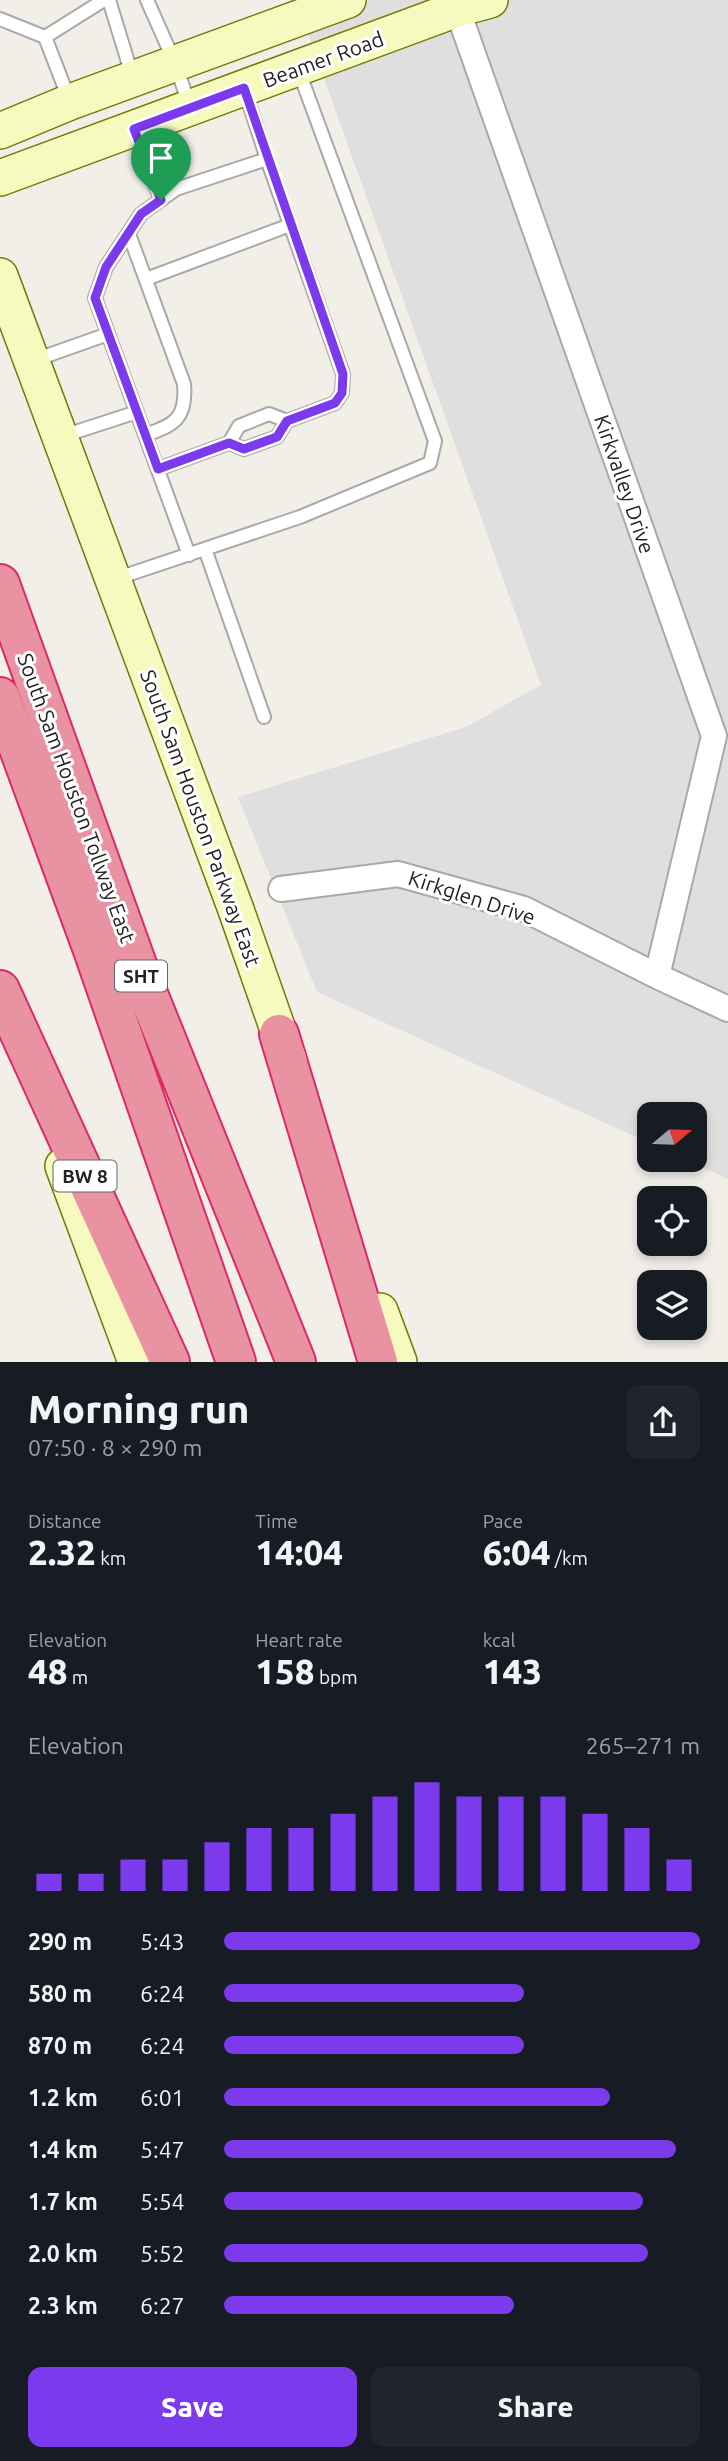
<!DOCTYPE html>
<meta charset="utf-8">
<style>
:root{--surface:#171b24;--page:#20242c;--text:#f1f3f6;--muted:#9ea1a6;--accent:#7c3aed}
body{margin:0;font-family:Ubuntu,sans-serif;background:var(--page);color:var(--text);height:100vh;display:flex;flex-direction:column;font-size:26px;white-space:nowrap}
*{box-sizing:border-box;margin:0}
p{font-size:23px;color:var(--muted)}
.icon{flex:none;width:38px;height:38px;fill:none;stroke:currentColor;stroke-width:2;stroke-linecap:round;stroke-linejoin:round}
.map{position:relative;height:1362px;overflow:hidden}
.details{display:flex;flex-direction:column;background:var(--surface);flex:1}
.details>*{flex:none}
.needle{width:46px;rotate:71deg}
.tools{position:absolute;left:637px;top:1102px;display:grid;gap:14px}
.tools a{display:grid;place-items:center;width:70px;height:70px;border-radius:14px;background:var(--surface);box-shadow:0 4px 10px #0003;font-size:35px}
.pin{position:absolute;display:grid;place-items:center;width:60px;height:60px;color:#fff;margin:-72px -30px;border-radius:50% 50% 50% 0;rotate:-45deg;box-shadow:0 0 7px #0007}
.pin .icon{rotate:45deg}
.round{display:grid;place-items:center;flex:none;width:74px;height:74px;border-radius:14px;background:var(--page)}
.overview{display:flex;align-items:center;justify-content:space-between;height:119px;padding:0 28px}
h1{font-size:38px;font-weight:800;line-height:52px}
.stats{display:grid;grid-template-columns:repeat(3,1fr);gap:10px;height:119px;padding:7px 28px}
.stats div{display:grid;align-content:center}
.stats b{font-size:35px;font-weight:800}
.stats small{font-size:19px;font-weight:400}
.stats p{font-size:19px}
.chart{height:196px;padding:14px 28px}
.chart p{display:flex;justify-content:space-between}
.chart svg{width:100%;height:126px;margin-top:7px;stroke:var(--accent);stroke-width:6}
.button{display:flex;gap:14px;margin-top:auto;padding:14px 28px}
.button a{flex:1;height:80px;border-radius:14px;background:var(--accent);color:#fff;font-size:28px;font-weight:800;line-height:80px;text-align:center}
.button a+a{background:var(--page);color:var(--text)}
ul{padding:0 28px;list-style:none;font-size:23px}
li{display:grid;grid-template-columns:112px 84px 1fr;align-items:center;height:52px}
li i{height:18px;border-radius:9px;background:var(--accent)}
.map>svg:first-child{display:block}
</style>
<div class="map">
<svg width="728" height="1362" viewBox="0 0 728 1362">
<rect width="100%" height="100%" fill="#f2efe9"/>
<path fill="#e0dfdf" d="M296,0h432v1179l-41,-19h8v-45h-46v28l-332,-151 -79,-195 228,-70 75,-42z"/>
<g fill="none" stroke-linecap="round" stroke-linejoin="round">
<g stroke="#a9a9a9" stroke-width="16">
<path id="lane" d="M109,0l23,75
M147,0l28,63 14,41
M0,19l45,18
M69,99l-24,-62 59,-37
M135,132l26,68
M129,234l55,150c3,35 -10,41 -39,51
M146,279l144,-54
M32,361l76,-27
M60,437l77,-25
M229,443l10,-17 30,-12 18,7
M158,469l71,-26 15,6 33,-12 10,-16 48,-18 7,-10 1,-19 -76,-215
M205,549l59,168
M189,555l-94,-257 11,-31 35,-53 35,-25 91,-30 -22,-68
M115,579l185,-62 130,-54 5,-22 -137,-372"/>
</g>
<g stroke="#a9a9a9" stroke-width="28">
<path id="street" d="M454,0l260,736 -57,240
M281,889l117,-15 126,35 133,67 71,33"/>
</g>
<g stroke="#707d05" stroke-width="38">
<path id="secondary" d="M0,131l70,-29 278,-102
M0,178l457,-169 33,-9
M0,276l235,631 54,154
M63,1166l73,196
M380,1311l19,51"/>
</g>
<g stroke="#dc2a67" stroke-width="42">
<path id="highway" d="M0,584l144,400 152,378
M0,697l93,253 143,412
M0,990l170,372
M279,1034l99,328"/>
</g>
<use href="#lane" stroke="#fff" stroke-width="12"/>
<use href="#street" stroke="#fff" stroke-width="24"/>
<use href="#secondary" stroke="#f7fabf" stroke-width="35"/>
<use href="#highway" stroke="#e892a2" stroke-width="38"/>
</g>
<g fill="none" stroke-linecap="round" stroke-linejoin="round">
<g stroke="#fff" stroke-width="14">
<path id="route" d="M244,88l99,286 -1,19 -7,10 -48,18 -10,16 -33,12 -15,-6 -71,26 -63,-171 11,-31 35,-53 20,-14 -27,-71z"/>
</g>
<use href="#route" stroke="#7c3aed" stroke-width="9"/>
</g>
<g text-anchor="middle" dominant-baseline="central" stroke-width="6" stroke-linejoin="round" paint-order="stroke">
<g fill="#fff" stroke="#646464" stroke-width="2">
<rect x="115" y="960.5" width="52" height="31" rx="5"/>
<rect x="53.5" y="1160.5" width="63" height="31" rx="5"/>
</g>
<g font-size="19" font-weight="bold" fill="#222">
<text x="141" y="976">SHT</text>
<text x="85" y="1176">BW 8</text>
</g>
<g font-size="21" fill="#222" stroke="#fff">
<text transform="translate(323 59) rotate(-20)">Beamer Road</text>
<text transform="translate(625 484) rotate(71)">Kirkvalley Drive</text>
<text transform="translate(77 798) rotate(70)">South Sam Houston Tollway East</text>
<text transform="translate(201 818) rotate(70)">South Sam Houston Parkway East</text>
<text transform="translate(472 897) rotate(18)">Kirkglen Drive</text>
</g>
</g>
</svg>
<div class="tools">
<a><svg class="needle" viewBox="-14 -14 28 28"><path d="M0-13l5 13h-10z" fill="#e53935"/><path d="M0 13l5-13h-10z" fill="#9ea1a6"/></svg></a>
<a><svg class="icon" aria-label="locate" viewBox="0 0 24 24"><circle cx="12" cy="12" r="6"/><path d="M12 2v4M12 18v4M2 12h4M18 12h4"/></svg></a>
<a><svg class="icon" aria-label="layers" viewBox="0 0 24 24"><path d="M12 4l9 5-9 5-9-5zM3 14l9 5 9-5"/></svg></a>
</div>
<div class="pin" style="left:161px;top:200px;background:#1e9e55"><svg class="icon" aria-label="arrive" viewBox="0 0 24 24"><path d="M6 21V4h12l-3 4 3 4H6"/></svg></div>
</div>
<section class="details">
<div class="overview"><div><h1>Morning run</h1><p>07:50 · 8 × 290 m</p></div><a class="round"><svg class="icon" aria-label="share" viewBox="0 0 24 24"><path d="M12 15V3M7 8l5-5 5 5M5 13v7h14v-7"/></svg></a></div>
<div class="stats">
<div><p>Distance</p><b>2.32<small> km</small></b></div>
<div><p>Time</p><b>14:04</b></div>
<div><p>Pace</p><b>6:04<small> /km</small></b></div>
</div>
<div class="stats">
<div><p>Elevation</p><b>48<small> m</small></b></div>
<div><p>Heart rate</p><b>158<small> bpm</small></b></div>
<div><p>kcal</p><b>143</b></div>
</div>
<div class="chart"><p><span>Elevation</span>265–271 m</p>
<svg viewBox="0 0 160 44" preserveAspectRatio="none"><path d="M5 44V38M15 44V38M25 44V33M35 44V33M45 44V27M55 44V22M65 44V22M75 44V17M85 44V11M95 44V6M105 44V11M115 44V11M125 44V11M135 44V17M145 44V22M155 44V33"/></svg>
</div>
<ul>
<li><b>290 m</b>5:43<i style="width:100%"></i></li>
<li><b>580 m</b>6:24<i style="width:63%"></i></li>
<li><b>870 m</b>6:24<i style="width:63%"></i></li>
<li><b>1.2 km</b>6:01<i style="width:81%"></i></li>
<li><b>1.4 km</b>5:47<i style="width:95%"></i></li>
<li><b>1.7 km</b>5:54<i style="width:88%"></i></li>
<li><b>2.0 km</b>5:52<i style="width:89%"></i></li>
<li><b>2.3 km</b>6:27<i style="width:61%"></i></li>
</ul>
<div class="button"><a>Save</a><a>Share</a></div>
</section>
